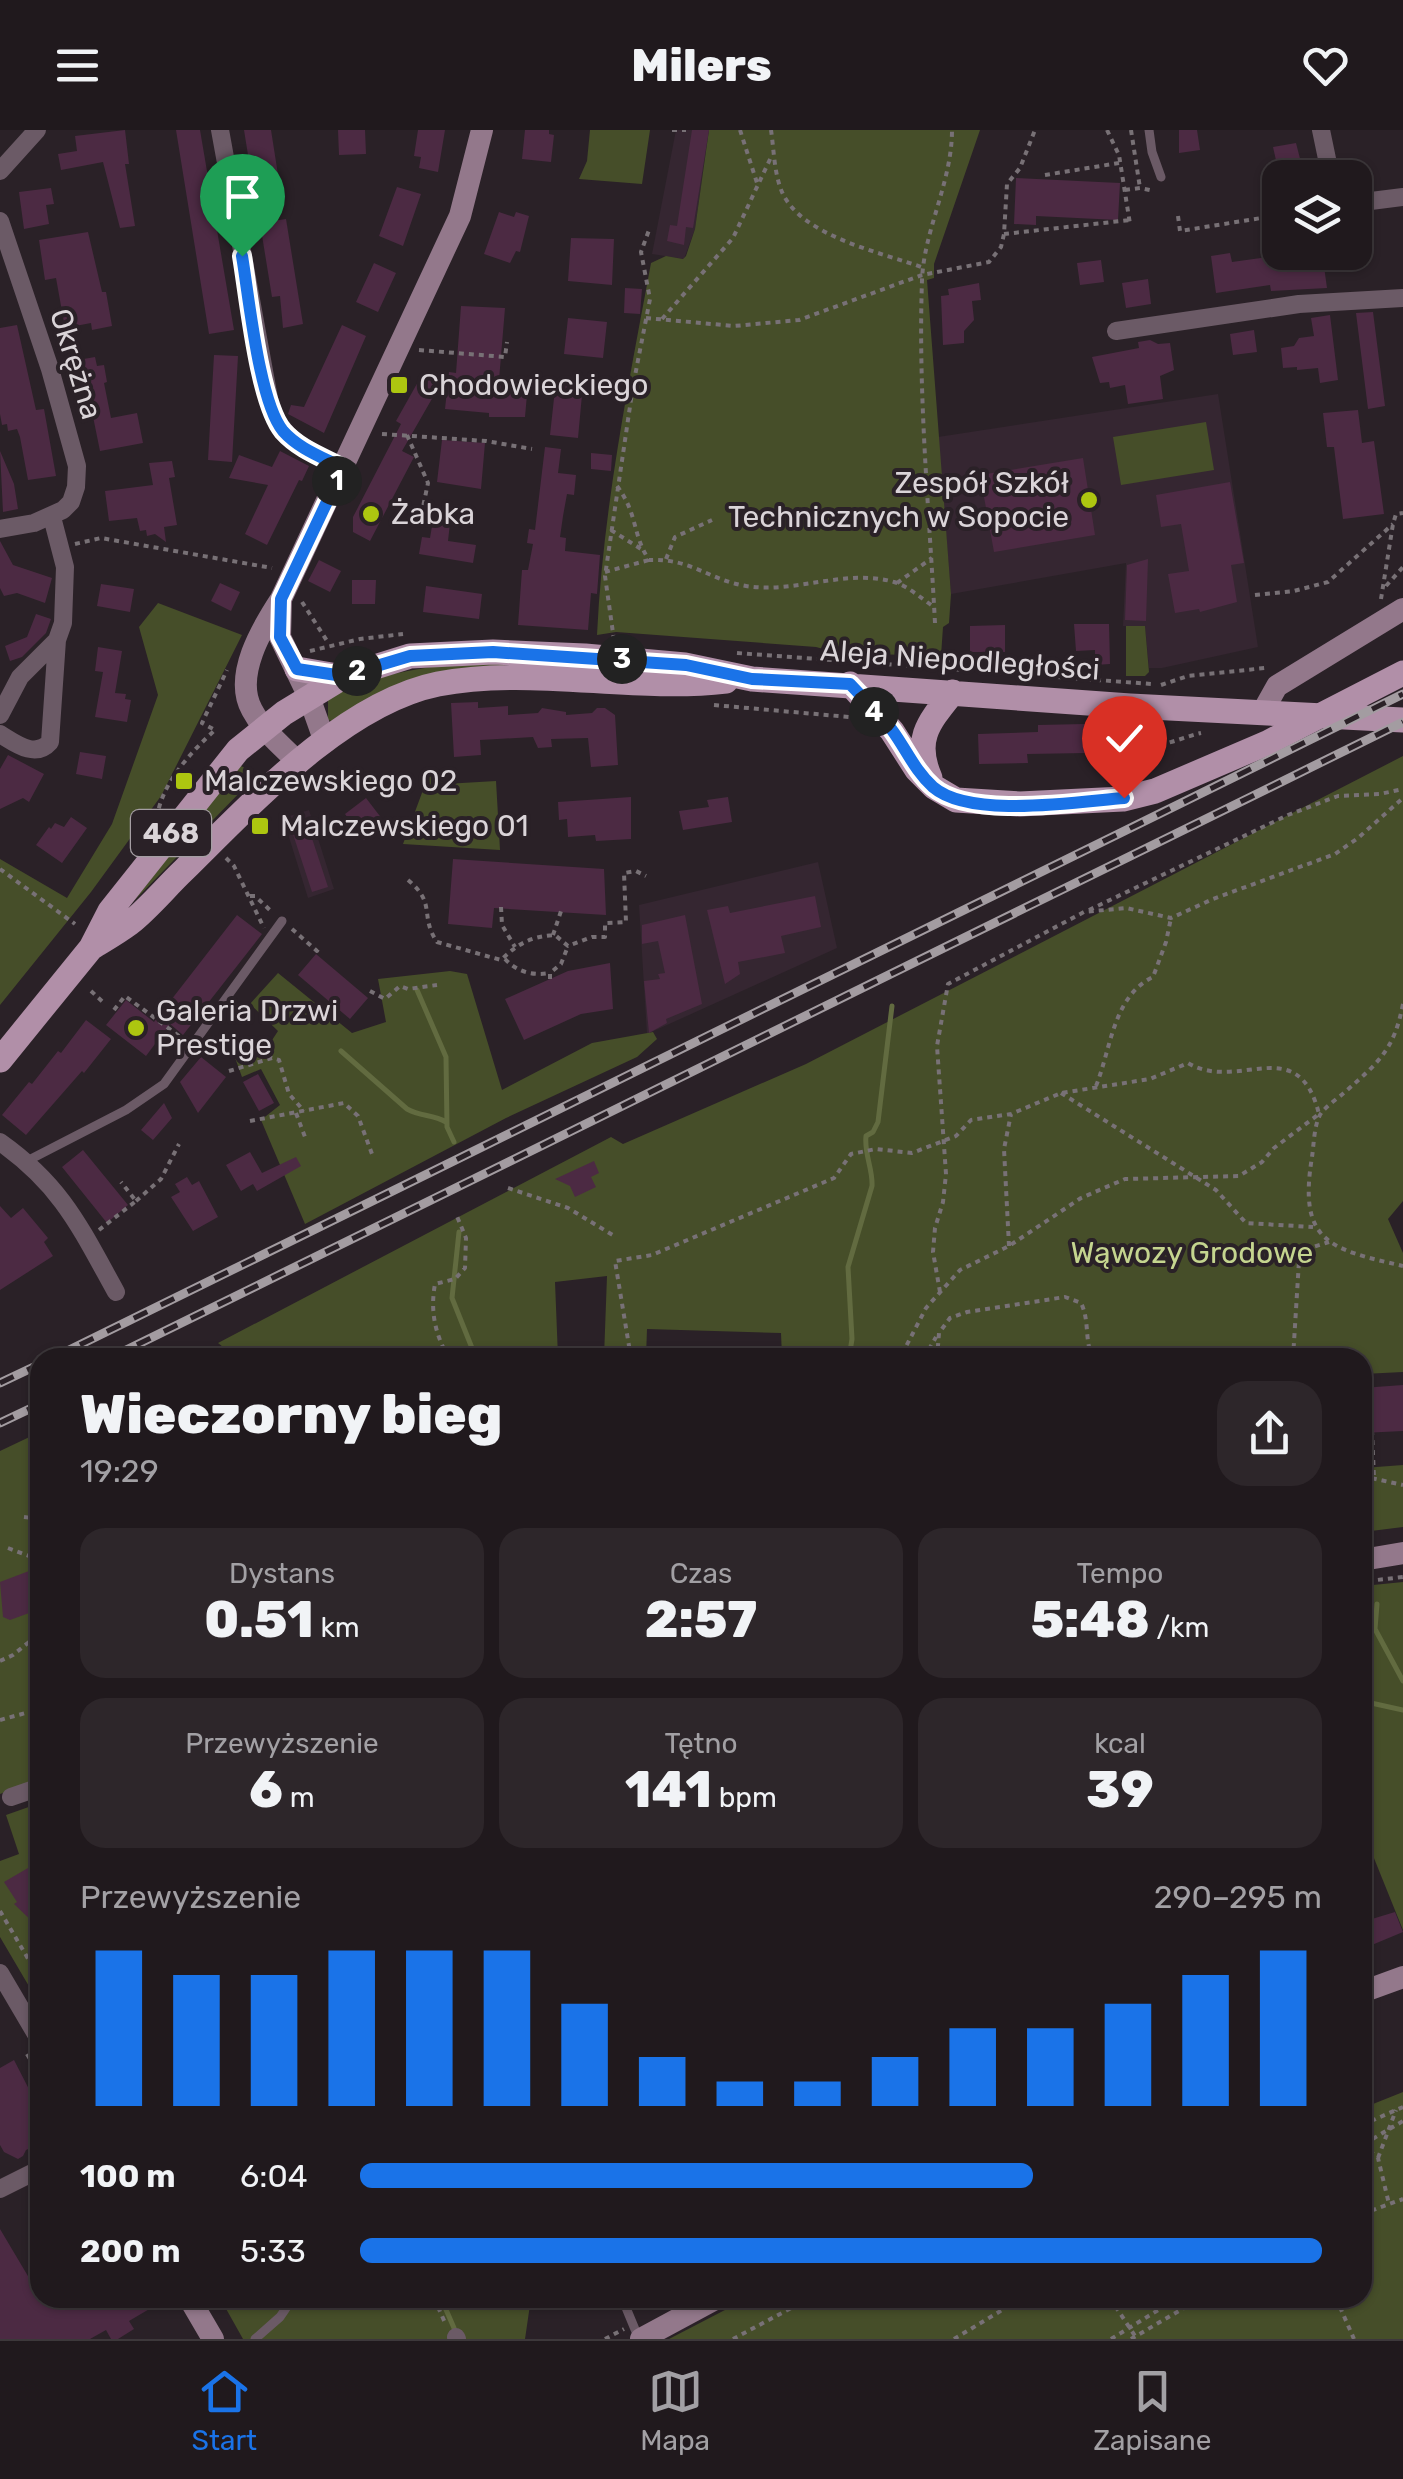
<!DOCTYPE html>
<html lang="pl">
<meta charset="utf-8">
<style>
:root{--surface:#20191d;--page:#2d262a;--text:#f1f3f6;--muted:#a2a0a4;--line:#3d383b;--accent:#1a73e8}
body{margin:0;font-family:Rubik,sans-serif;background:var(--page);color:var(--text);height:100vh;display:flex;flex-direction:column;font-size:38px;white-space:nowrap}
*{box-sizing:border-box;margin:0}
p{font-size:32px;color:var(--muted)}
.icon{flex:none;width:55px;height:55px;fill:none;stroke:currentColor;stroke-width:2;stroke-linecap:round;stroke-linejoin:round}
.map{position:relative;flex:1;overflow:hidden}
.drawer{position:absolute;left:30px;top:1218px;width:1342px;height:960px;display:flex;flex-direction:column;background:var(--surface);border-radius:30px;box-shadow:0 2px 8px #0004,0 0 0 2px var(--line)}
.drawer>*{flex:none}
.buttons{position:absolute;left:1262px;top:30px;display:grid;gap:20px}
.buttons a{display:grid;place-items:center;width:110px;height:110px;border-radius:20px;background:var(--surface);box-shadow:0 2px 8px #0004,0 0 0 2px var(--line);font-size:50px}
.pin{position:absolute;display:grid;place-items:center;width:85px;height:85px;color:#fff;margin:-102px -42px;border-radius:50% 50% 50% 0;rotate:-45deg;box-shadow:0 0 10px #0007}
.pin .icon{rotate:45deg}
.km{position:absolute;width:50px;height:50px;margin:-25px;border-radius:50%;background:#222;color:#fff;font-size:28px;line-height:50px;text-align:center}
.round{display:grid;place-items:center;flex:none;width:105px;height:105px;border-radius:30px;background:var(--page)}
.summary{display:flex;align-items:center;justify-content:space-between;height:170px;padding:0 50px}
h1{font-size:55px;font-weight:800;line-height:75px}
.stats{display:grid;grid-template-columns:repeat(3,1fr);gap:15px;height:170px;padding:10px 50px}
.stats div{display:grid;align-content:center;border-radius:25px;background:var(--page);text-align:center}
.stats b{font-size:50px;font-weight:800}
.stats small{font-size:28px;font-weight:400}
.stats p{font-size:28px}
.chart{height:280px;padding:20px 50px}
.chart p{display:flex;justify-content:space-between}
.chart svg{width:100%;height:180px;margin-top:10px;stroke:var(--accent);stroke-width:6}
ul{padding:0 50px;list-style:none;font-size:32px}
li{display:grid;grid-template-columns:160px 120px 1fr;align-items:center;height:75px}
li i{height:25px;border-radius:12px;background:var(--accent)}
header{display:flex;justify-content:space-between;align-items:center;height:130px;padding:0 50px;background:var(--surface);font-size:45px;font-weight:800}
.tabs{display:flex;justify-content:space-around;align-items:center;height:140px;border-top:2px solid var(--line);background:var(--surface);font-size:28px;color:var(--muted)}
.tabs a{display:grid;justify-items:center;gap:5px}
.tabs .on{color:var(--accent)}
.map>svg:first-child{display:block}
</style>
<header><svg class="icon" aria-label="menu" viewBox="0 0 24 24"><path d="M4 6h16M4 12h16M4 18h16"/></svg>Milers<svg class="icon" aria-label="heart" viewBox="0 0 24 24"><path d="M12 20l-8-8c-3-5 5-10 8-4 3-6 11-1 8 4z"/></svg></header>
<div class="map">
<svg width="1403" height="2209" viewBox="0 0 1403 2209">
<rect width="100%" height="100%" fill="#2a2127"/>
<path fill="#352631" d="M676,0h33l-14,99 -11,30 -32,-5z
M1218,264l40,253 -96,21h-13l-4,-42h-22l3,-63 -175,31 -13,-157z
M309,680l25,79 -26,9 -25,-80z
M818,732l19,86 -190,86 -8,-129z"/>
<path fill="#464e29" d="M590,0h60l-8,54 -63,-5 8,-18z
M709,0h271l-46,134v14l-7,2 24,314 -2,29 -6,4 -2,29 -103,-3 -22,-6 -200,-15 -19,3c6,-126 31,-248 54,-372l15,-7 17,3 3,-3 9,-27z
M1206,292l8,48 -93,15 -8,-48z
M158,473l84,32 -81,161 -70,96 -91,113v-146l67,39 45,-74 46,-129 -19,-68z
M1126,496h19l4,46 -4,4h-19z
M516,532l-184,59 -4,-1v-22c67,-32 115,-34 188,-36z
M1403,626v445l-15,18 15,34v119l-40,2 -1,-16 -580,-1 -1,-24 -134,-4 -1,28h-42l3,-81 -52,6 3,75 -321,1 -19,-15 393,-206 12,7 183,-80z
M239,635l10,5v13l-115,118z
M429,644l16,10 51,-3 4,69 -97,-6z
M450,841l17,3 35,116 90,-47 61,-11 4,7 -20,18 -131,61 -201,106 -44,-104 19,-15 -19,-36 -19,8 -8,-22 27,2 17,-26 -28,-27 28,-31 74,60 34,-11 -8,-43z
M40,1302v347l-40,15v-343z
M1403,1335v62l-40,5v-64z
M1403,1452v348l-40,-99v-245z
M40,1673v202l-40,-68v-76l19,-7 -13,-39z
M1403,1962v247h-734l79,-41h614l1,-190z
M220,2168h311l-6,41h-282z"/>
<g fill="none" stroke-linecap="round" stroke-linejoin="round">
<path stroke="#626b40" stroke-width="5" d="M417,860l29,67 1,70 7,15
M341,921l66,58c14,8 26,5 39,13
M459,1102l-7,66 24,60
M849,1228l3,-19 -4,-72 24,-81c1,-17 -8,-32 -6,-50l7,-4 5,-10 14,-116
M1377,1474l-2,25 28,52
M1362,1571l41,9
M441,2168l13,30"/>
</g>
<path fill="#4c2a43" d="M125,0l4,34h-4l10,62 -15,2 -17,-66 -42,8 -3,-16 19,-3 -2,-15z
M176,0h24l34,200 -25,4z
M244,0h27l8,51 -26,5z
M338,0h27l1,24 -27,1z
M418,0h27l-7,42 -19,-4 2,-11 -7,-1z
M525,0h24v4l5,1 -3,27 -29,-3z
M692,0h17l-16,98 -7,-1 -2,18 -17,-4 3,-16 15,2 -8,-1z
M1179,0h18l3,20 -21,3z
M1296,13l9,35h-25l-7,-31z
M1016,48l104,5 -2,37 -82,-4v9l-22,-1z
M397,57l24,7 -18,52 -24,-10z
M51,58l3,16 -8,1 3,19 -25,5 -5,-37z
M499,82l15,5 2,-5 13,4 -9,36 -4,-1 -6,12 -26,-9z
M286,89l17,105 -20,4 -3,-32 -8,1 -12,-74z
M88,102l14,60h4l6,34 -20,4 -1,-7 -26,5 -9,-50 -11,2 -6,-40z
M1278,102l2,20h42l5,36 -56,3 -1,-6 -54,8 -5,-37 19,-3 2,9 36,-5 -4,-23z
M571,108l43,1 -2,46 -44,-4z
M1101,130l3,22 -24,3 -3,-22z
M374,133l22,10 -18,39 -22,-10z
M1148,149l3,25 -25,4 -4,-25z
M979,153l2,17 -9,1 2,19 -10,11v12l-21,2 -2,-49 8,-1 -1,-6z
M625,158l17,1 -2,25 -16,-1z
M461,176l44,2 -6,72 29,3 -3,34h-36v-4l-44,-4 4,-37 7,1z
M1373,182l12,94 -17,3 -12,-96z
M1330,185l8,65 -18,3 -2,-15 -21,2v-3l-14,1 -2,-20 13,-2 5,-8 15,-2 -3,-18z
M568,188l39,4 -4,36 -39,-4z
M17,195l19,85 8,-1 12,67 -28,4 -8,-43 -3,-8 -9,2 -1,-7 -5,1 -2,-11v-86z
M342,195l24,11 -42,97 -36,-19 3,-9 13,2z
M1254,200l3,22 -24,3 -3,-21z
M1150,210l8,4 12,-1 4,27 -14,6 3,23 -35,5 -3,-19 -15,3 -1,-6 -9,1 -8,-26 47,-9 -1,-6z
M214,225l24,1 -6,106 -24,-2z
M95,227l2,9 7,-1 3,17 -3,1 7,35 26,-5 6,30 -43,8 -13,-64h-4l-5,-27z
M423,243l22,3 -43,75 12,6 -44,84 -17,-9v-15l48,-93 -5,-3z
M556,250l27,4 -5,54 -28,-3z
M1358,280l4,33 12,-2 10,73 -41,5 -9,-72h-7l-4,-34z
M442,310l43,3 -4,46 -44,-7z
M545,317l16,2 -3,24 18,2 -2,20 -7,-1 -4,22 -3,21 6,1 -1,13 35,4 -3,39 -6,-1 -3,37 -70,-5 4,-55h6l5,-26 -6,-1 2,-14 6,1z
M0,321l14,33 4,25 -15,3z
M280,321l29,15 -7,15 -3,-1 -32,65 -22,-11 23,-49 -39,-7 10,-23 33,12z
M591,323l21,2 -1,16 -20,-2z
M1083,328l12,77 -101,17 -14,-77z
M172,331l3,16 -6,1 8,47 -13,2 2,15 -11,-8 -8,2 -1,-6 -6,1 -3,-13 -28,3 -4,-30 48,-6 -4,-22z
M1230,352l14,81 -13,2 6,37 -37,10 -1,-3 -24,4 -7,-39 21,-3 -8,-47 -20,3 -5,-32z
M433,390l17,3 -2,18 28,4 -3,18 -54,-9 3,-17 8,1z
M0,411l13,24 39,13 -7,25 -28,-10 -13,3 -4,-8z
M1148,429l-2,62 -21,-1 2,-55z
M319,430l22,11 -11,21 -22,-11z
M352,450h24l-1,24h-23z
M220,453l20,9 -9,19 -20,-10z
M101,454l33,5 -4,23 -33,-6z
M426,456l56,8 -3,25 -56,-7z
M36,484l15,5 -5,14 -24,24 -12,4 -5,-15 22,-9z
M1074,494h35l1,40 -15,1v-15l-19,1z
M1005,495v27h-35v-26z
M98,517l24,4 -7,42 11,1 -1,5 6,1 -4,22 -32,-5 8,-45 -8,-1z
M478,572v6l30,-2v9l30,-2 4,-5 24,4v3l26,-2 5,-5h8l10,7 3,50 -27,2 -3,-29 -37,1 1,8 -14,1 -5,-11 -53,3 1,15 -27,2 -3,-54z
M1085,594l1,29 -59,1 1,9 -49,1 -1,-30 60,-2v-7z
M80,622l26,4 -4,23 -26,-5z
M8,625l36,19 -15,28 -6,-4 -23,11v-40z
M631,667v42l-35,2 -1,-6 -27,2 -1,-18 -8,1 -1,-18z
M728,667l4,25 -49,8 -4,-19 30,-4 -2,-7z
M366,668l20,26 -22,16 -19,-26z
M71,687l16,11 -25,35 -26,-18 13,-18 2,2 4,-6 9,4z
M305,687l23,70 -16,5 -23,-70z
M453,729l151,10 2,46 -112,-7 -2,20 -44,-4z
M815,766l6,31 -40,9 4,17 -47,9 2,12 -15,10 -18,-74 21,-4 2,7z
M237,785l25,19 -79,101 -13,-11 -24,32 -40,-31 20,-25 28,22z
M685,785l17,89 -36,15 1,4 -18,10 -5,-52 16,-2 -2,-5 7,-1 -7,-32 -16,3v-19z
M316,824l52,44 -18,21 -52,-44z
M610,833l3,46 -32,5 -57,26 -19,-41 63,-28z
M86,890l25,19 -27,34 -2,-2 -56,64 -24,-20 27,-33 3,2 26,-33 3,2z
M201,927l25,20 -28,36 -18,-31z
M258,944l16,29 -15,8 -16,-29z
M164,973l8,15 -19,22 -12,-10z
M83,1020l45,55 -21,18 -45,-56z
M250,1022l12,21 34,-16 5,9 -44,25 -4,-7 -12,7 -15,-26z
M594,1031l5,12 -8,4 5,10 -21,10 -5,-11 -15,-7z
M187,1047l5,8 7,-4 19,36 -25,14 -22,-34 9,-5 -5,-8z
M0,1076l11,12 12,-10 25,30 -4,4 9,14 -53,34z
M1403,1255v46l-41,2v-45z
M29,1441l11,19v19l-30,11 -7,-3 -3,-35z
M40,1731v68l-26,-25 3,-2 -13,-20z
M1395,1782l8,20 -36,15 -5,-25z
M14,1930l19,37 7,-4v50l-14,7 -3,6 -5,3 -14,-7 -4,-7v-77z
M0,2099l41,69h127l-39,23 5,8 -16,10h-7l-5,-9 -16,9h-90z"/>
<g fill="none" stroke-linecap="round" stroke-linejoin="round">
<path stroke="#787176" stroke-width="4" stroke-dasharray="5 5" stroke-linecap="butt" d="M672,0h14
M740,0l18,56
M771,0c3,20 3,43 11,62 20,45 99,60 142,76
M1107,0l12,25 11,69
M1131,0l9,58
M1045,45l74,-12
M1125,60l15,-2 14,3
M1178,86l2,15 100,-16
M1004,104l126,-14
M646,188l88,8 65,-6 123,-45 67,-13 12,-15 3,-13 3,-50 13,-16 15,-38
M662,189l71,-81 39,-83
M419,220l86,7 2,-15
M382,304l104,7 46,8
M407,305l21,48 -5,24
M617,356c21,28 15,48 32,74 42,-2 60,20 97,26 49,8 100,-18 148,-4 14,4 28,17 40,25
M611,400l30,19
M75,414l26,-6 171,30
M666,429l9,-22 37,-17
M605,442l44,-12
M897,453l35,-25
M1386,456l17,-19
M1255,465l39,-4 34,-9 65,-58
M1381,469l12,-75 3,-10 7,-1
M302,472l27,42
M935,493c-6,-115 -17,-228 -13,-343 2,-50 30,-98 30,-150
M614,510l-9,-64 28,-190 17,-87 -9,-47 8,-22
M310,521l50,-12 43,-5
M737,523l414,31
M936,537v-7l30,1v-6
M1161,555l27,-9 77,-8
M714,575l135,12
M1129,597c9,34 48,11 72,6
M157,688c4,-34 34,-66 58,-88l-13,-7 25,-53
M226,728l8,8 30,62
M0,739l75,55
M408,750c29,24 11,35 29,62l64,18c16,-16 31,-24 54,-25l13,11 24,-9h13v-14l21,-1 -2,-49 12,-2 10,5
M250,766h5l18,17
M501,777l1,18 13,22
M1089,780l199,-95 50,-19 42,-2 23,-5
M292,799l25,22 3,-5
M553,805l8,-24
M505,829c12,13 28,17 45,14
M550,849v-6l11,-9 7,-18
M91,861l13,12
M370,861l15,8 15,-13 8,3 29,-4
M1403,874c-9,46 -24,58 -58,88 -7,6 -17,13 -23,20 -8,10 -8,32 -10,45 -14,85 17,92 91,109
M114,880l11,-14 58,43
M229,941l43,-13 7,2 10,34 15,17
M1096,956c15,-37 17,-90 57,-109l13,-35 5,-24
M1061,963l155,97 30,33 67,4
M296,983l9,24
M250,991l94,-18 14,13 14,38
M508,1058l60,20 48,29
M136,1071l25,-22 18,-35
M99,1100l37,-29 -15,-19
M1009,1116l-5,-97 7,-35
M940,1162l-7,-40 2,-24 8,-26 3,-28 -9,-128 11,-62 136,-72 42,-4 45,10 42,-19 122,-45 23,-16 45,-40
M449,1228c-14,-23 -19,-47 -14,-74l20,-5 10,-11 1,-30 -10,-24
M631,1228l-16,-97 37,-6 182,-77 17,-24 25,-5 36,4 44,-17 15,-16 40,-6 50,-21 89,-14 38,-16c50,30 110,-33 131,51l-45,34 -12,14 -23,14 -114,3 -44,19 -72,48 -49,24 -34,38 -26,50
M924,1228l12,-21
M937,1228l2,-25 11,-15 17,-6 98,-15 16,6c9,18 3,38 12,55
M1293,1228l6,-97 8,-12 22,-7
M1372,1300l2,48
M1362,1346l41,9
M24,1387l16,2
M8,1418l32,12
M1368,1451l35,-4
M0,1531l13,-6 27,-22
M0,1590l40,-11
M0,1781l40,68
M27,1924l13,22
M1362,1995l41,-18
M1362,2014l16,14 11,46
M1364,2014l39,-23
M1378,2028l18,-48
M1362,2084l41,-15
M434,2168l12,27
M1110,2168l27,41
M1143,2168h21
M1336,2168l18,41
M1114,2174l24,-6
M734,2177l16,-9
M605,2209l19,-10
M733,2209l77,-41
M954,2209l68,-41
M1111,2209l67,-41
M1131,2209l70,-41"/>
<path stroke="#6b5a66" stroke-width="9" d="M1149,0l3,22 9,25
M27,1031l99,-51 38,-26 118,-163
M622,2168l17,41
M255,2209l25,-22 13,-19"/>
<path stroke="#6b5a66" stroke-width="18" d="M220,0l51,279c14,34 42,43 72,59
M1321,0l10,48
M0,41l37,-41
M1355,73l48,-6
M0,91l50,148 27,97 -1,21 -5,15 -8,8 -29,13 -34,6
M1116,201l183,-27 104,-6
M0,585l20,-38 37,-37 6,-17 2,-56 -13,-50
M0,604c15,9 35,25 50,8l7,-102
M0,1012c62,44 80,85 116,150
M11,1667l29,-10
M0,1843l40,68
M0,2059l40,-20
M456,2207l1,2"/>
<path stroke="#93788b" stroke-width="22" d="M281,469l-1,38 29,60 16,45
M1263,581l14,-25 126,-77
M299,633c-16,-16 -36,-32 -47,-53 -19,-34 10,-82 29,-111l179,-383 22,-86
M1362,1430l41,-7
M1362,1862l41,-15
M189,2168l24,41
M641,2209l76,-41"/>
<path stroke="#b18fa8" stroke-width="25" d="M297,539l46,8
M850,554l42,47 25,39 17,17 22,13 64,4 103,-5 32,-8 112,-48 136,-70
M930,648c-17,-39 -1,-56 23,-86
M91,818c13,-8 27,-16 39,-25 19,-15 36,-36 54,-53 67,-66 160,-167 254,-186 93,-18 194,8 288,-3
M0,930l91,-112 19,-37 128,-161 46,-37 59,-36 67,-21 83,-4 92,4 100,9 67,14 378,27 273,14"/>
<g stroke="#a39ca1" stroke-width="9">
<path id="rail" d="M53,1228l1350,-664
M110,1228l1293,-636
M0,1253l40,-19
M0,1293l40,-19"/>
</g>
<use href="#rail" stroke="#2a2127" stroke-width="5" stroke-dasharray="15" stroke-linecap="butt"/>
</g>
<g fill="none" stroke-linecap="round" stroke-linejoin="round">
<g stroke="#fff" stroke-width="20">
<path id="route" d="M242,126c7,41 17,146 41,175 16,18 39,26 60,37l-62,131 -1,38 17,32 46,7 67,-20 83,-4 193,13 66,14 98,5c14,15 29,30 42,46 14,19 23,41 41,57 37,32 143,15 191,11"/>
</g>
<use href="#route" stroke="#1a73e8" stroke-width="12"/>
</g>
<g fill="#adc610" stroke="#2a2127" stroke-width="4">
<rect x="389" y="245" width="20" height="20" rx="5"/>
<circle cx="1089" cy="370" r="10"/>
<circle cx="371" cy="384" r="10"/>
<rect x="174" y="641" width="20" height="20" rx="5"/>
<rect x="250" y="686" width="20" height="20" rx="5"/>
<circle cx="136" cy="898" r="10"/>
</g>
<g text-anchor="middle" dominant-baseline="central" stroke-width="8" stroke-linejoin="round" paint-order="stroke">
<rect fill="#2a2127" stroke="#a59ea3" stroke-width="2.5" x="131" y="680" width="80" height="46" rx="8"/>
<g font-size="28" font-weight="bold" fill="#dad4d8">
<text x="171" y="703">468</text>
</g>
<g font-size="30" fill="#dad4d8" stroke="#2a2127">
<text transform="translate(76 234) rotate(73)">Okrężna</text>
<text transform="translate(960 530) rotate(4)">Aleja Niepodległości</text>
</g>
<g font-size="30" fill="#dad4d8" stroke="#2a2127" text-anchor="start">
<text x="419" y="255">Chodowieckiego</text>
<text x="1069" y="353" text-anchor="end">Zespół Szkół<tspan x="1069" dy="34">Technicznych w Sopocie</tspan></text>
<text x="391" y="384">Żabka</text>
<text x="204" y="651">Malczewskiego 02</text>
<text x="280" y="696">Malczewskiego 01</text>
<text x="156" y="881">Galeria Drzwi<tspan x="156" dy="34">Prestige</tspan></text>
</g>
<g font-size="30" fill="#c5d58f" stroke="#2a2127">
<text x="1192" y="1123">Wąwozy Grodowe</text>
</g>
</g>
</svg>
<div class="buttons">
<a><svg class="icon" aria-label="layers" viewBox="0 0 24 24"><path d="M12 4l9 5-9 5-9-5zM3 14l9 5 9-5"/></svg></a>
</div>
<div class="pin" style="left:242px;top:126px;background:#1e9e55"><svg class="icon" aria-label="arrive" viewBox="0 0 24 24"><path d="M6 21V4h12l-3 4 3 4H6"/></svg></div>
<div class="pin" style="left:1124px;top:668px;background:#d93025"><svg class="icon" aria-label="check" viewBox="0 0 24 24"><path d="M5 12l5 5 9-10"/></svg></div>
<b class="km" style="left:337px;top:351px">1</b>
<b class="km" style="left:357px;top:541px">2</b>
<b class="km" style="left:622px;top:529px">3</b>
<b class="km" style="left:874px;top:582px">4</b>
<section class="drawer">
<div class="summary"><div><h1>Wieczorny bieg</h1><p>19:29</p></div><a class="round"><svg class="icon" aria-label="share" viewBox="0 0 24 24"><path d="M12 15V3M7 8l5-5 5 5M5 13v7h14v-7"/></svg></a></div>
<div class="stats">
<div><p>Dystans</p><b>0.51<small> km</small></b></div>
<div><p>Czas</p><b>2:57</b></div>
<div><p>Tempo</p><b>5:48<small> /km</small></b></div>
</div>
<div class="stats">
<div><p>Przewyższenie</p><b>6<small> m</small></b></div>
<div><p>Tętno</p><b>141<small> bpm</small></b></div>
<div><p>kcal</p><b>39</b></div>
</div>
<div class="chart"><p><span>Przewyższenie</span>290–295 m</p>
<svg viewBox="0 0 160 44" preserveAspectRatio="none"><path d="M5 44V6M15 44V12M25 44V12M35 44V6M45 44V6M55 44V6M65 44V19M75 44V32M85 44V38M95 44V38M105 44V32M115 44V25M125 44V25M135 44V19M145 44V12M155 44V6"/></svg>
</div>
<ul>
<li><b>100 m</b>6:04<i style="width:70%"></i></li>
<li><b>200 m</b>5:33<i style="width:100%"></i></li>
</ul>
</section>
</div>
<nav class="tabs">
<a class="on"><svg class="icon" aria-label="home" viewBox="0 0 24 24"><path d="M3 11l9-7 9 7M6 9v11h12V9"/></svg>Start</a>
<a><svg class="icon" aria-label="map" viewBox="0 0 24 24"><path d="M3 6l6-2 6 2 6-2v14l-6 2-6-2-6 2zM9 4v14M15 6v14"/></svg>Mapa</a>
<a><svg class="icon" aria-label="saved" viewBox="0 0 24 24"><path d="M7 4h10v16l-5-4-5 4z"/></svg>Zapisane</a>
</nav>
